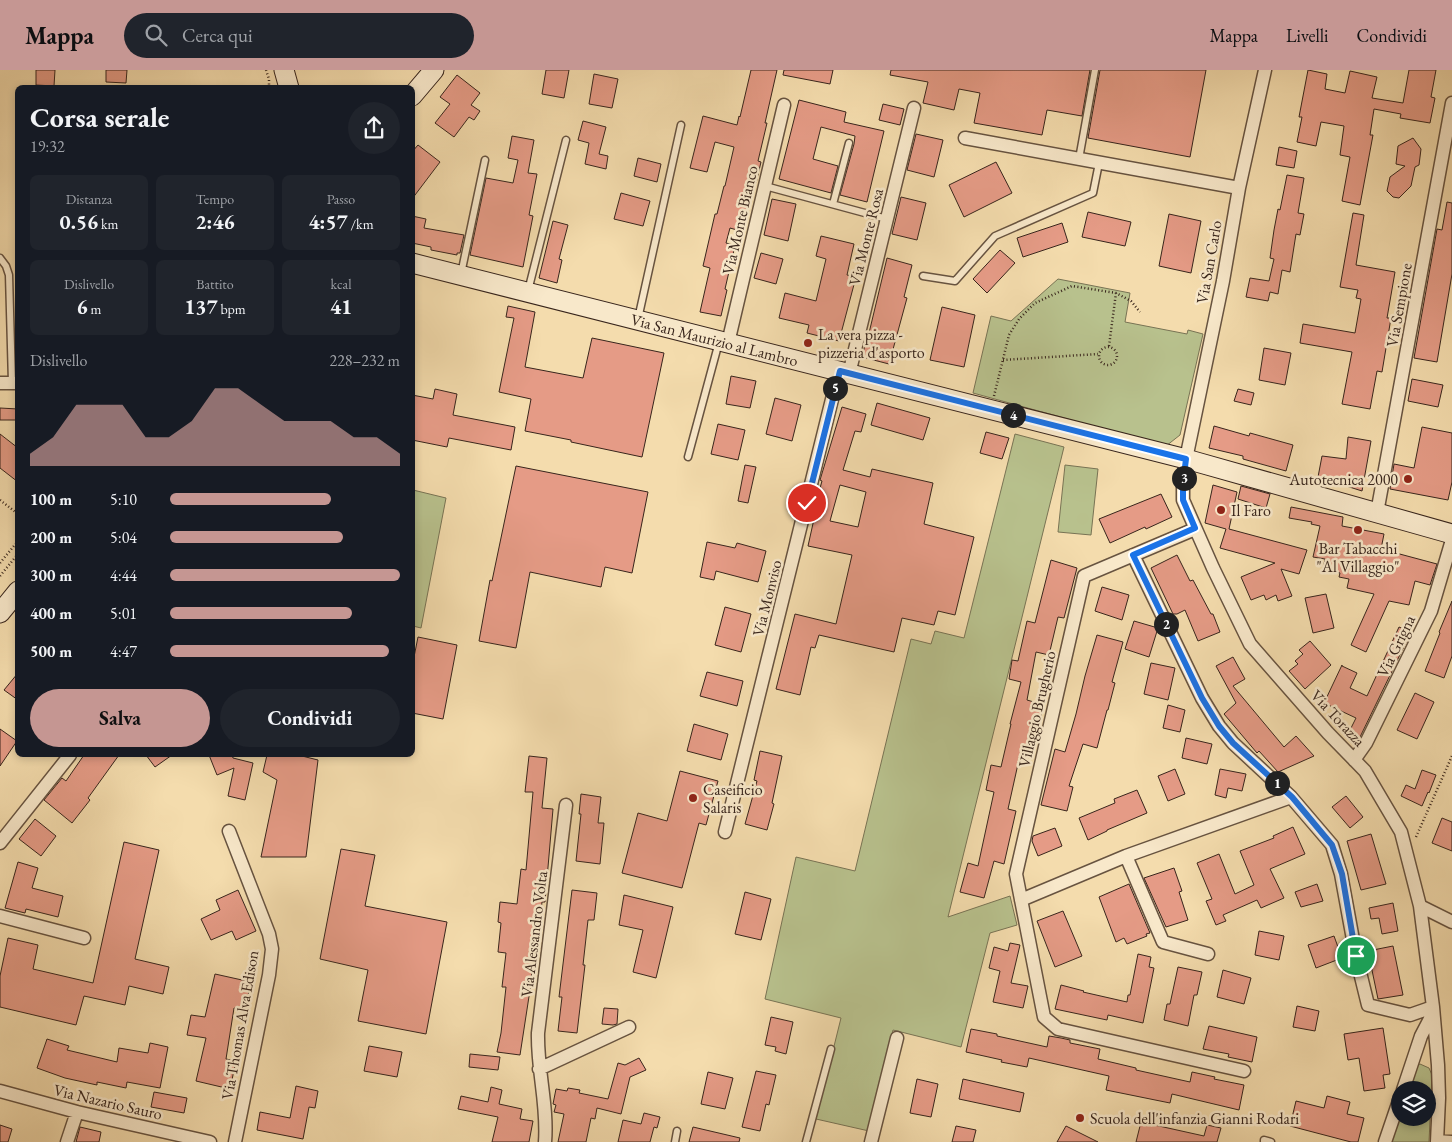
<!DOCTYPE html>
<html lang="it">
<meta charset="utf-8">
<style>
:root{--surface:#171b24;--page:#20242c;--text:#f1f3f6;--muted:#9ea1a6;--accent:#c59692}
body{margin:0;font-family:"EB Garamond",serif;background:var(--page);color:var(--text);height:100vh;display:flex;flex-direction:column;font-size:19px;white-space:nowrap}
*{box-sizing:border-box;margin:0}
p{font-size:16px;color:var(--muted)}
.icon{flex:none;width:28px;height:28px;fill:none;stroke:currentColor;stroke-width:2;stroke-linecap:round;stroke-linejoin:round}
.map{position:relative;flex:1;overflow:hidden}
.details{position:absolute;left:15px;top:15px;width:400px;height:672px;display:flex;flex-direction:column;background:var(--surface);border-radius:8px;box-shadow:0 2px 8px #0003}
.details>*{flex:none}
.fabs{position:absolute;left:1391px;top:1011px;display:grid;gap:10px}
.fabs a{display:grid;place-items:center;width:45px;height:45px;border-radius:50%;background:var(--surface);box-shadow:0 2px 8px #0003;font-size:25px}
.pin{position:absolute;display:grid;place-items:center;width:42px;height:42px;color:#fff;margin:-21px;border:2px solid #fff;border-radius:50%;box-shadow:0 1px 5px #0007}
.km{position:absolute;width:25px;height:25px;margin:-12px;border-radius:50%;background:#222;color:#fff;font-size:14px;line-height:25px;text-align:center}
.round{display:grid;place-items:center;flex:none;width:52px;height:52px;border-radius:26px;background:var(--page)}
.overview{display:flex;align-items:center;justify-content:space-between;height:85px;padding:0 15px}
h1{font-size:28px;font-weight:700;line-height:38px}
.figures{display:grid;grid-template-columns:repeat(3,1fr);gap:8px;height:85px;padding:5px 15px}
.figures div{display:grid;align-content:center;border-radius:8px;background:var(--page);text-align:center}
.figures b{font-size:21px;font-weight:700}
.figures small{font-size:14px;font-weight:400}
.figures p{font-size:14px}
.chart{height:140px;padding:10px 15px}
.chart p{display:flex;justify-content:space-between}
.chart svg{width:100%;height:90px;margin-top:5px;fill:var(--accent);opacity:.7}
.button{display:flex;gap:10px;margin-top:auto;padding:10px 15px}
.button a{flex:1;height:58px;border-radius:30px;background:var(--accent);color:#111;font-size:20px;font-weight:700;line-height:58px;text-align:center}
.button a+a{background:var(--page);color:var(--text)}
ul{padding:0 15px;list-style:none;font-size:16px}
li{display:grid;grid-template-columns:80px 60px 1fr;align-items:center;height:38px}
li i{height:12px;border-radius:6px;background:var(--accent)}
header{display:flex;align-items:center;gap:30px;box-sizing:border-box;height:70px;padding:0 25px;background:var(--accent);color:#111}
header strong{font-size:24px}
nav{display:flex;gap:28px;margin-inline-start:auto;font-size:18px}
.search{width:350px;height:45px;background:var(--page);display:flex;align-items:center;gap:12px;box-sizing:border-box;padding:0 18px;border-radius:28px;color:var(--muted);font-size:19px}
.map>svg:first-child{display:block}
</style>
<header>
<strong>Mappa</strong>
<div class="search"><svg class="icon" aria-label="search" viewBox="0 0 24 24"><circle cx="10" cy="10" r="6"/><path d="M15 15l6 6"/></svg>Cerca qui</div>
<nav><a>Mappa</a><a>Livelli</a><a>Condividi</a></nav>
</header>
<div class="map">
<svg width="1452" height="1072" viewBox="0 0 1452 1072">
<rect width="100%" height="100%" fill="#f4dcad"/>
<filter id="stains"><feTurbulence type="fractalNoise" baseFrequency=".004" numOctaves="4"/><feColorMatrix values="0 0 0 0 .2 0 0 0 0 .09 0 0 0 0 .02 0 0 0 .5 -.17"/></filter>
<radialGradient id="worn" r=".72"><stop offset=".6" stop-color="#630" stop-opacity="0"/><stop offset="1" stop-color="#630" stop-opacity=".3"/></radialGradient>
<path fill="#b8c18d" stroke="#787354" d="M1058,209l72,14 -5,29 62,12 1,-4 15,4 -23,101 -14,11 -193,-53 18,-77 20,5z
M1015,364l49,13 -116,470 62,-21 7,29 -27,8 -29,114 -68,-17 -24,101 -53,-12 25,-101 -76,-19 31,-142 59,14 56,-232 20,5 4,-13 29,7z
M1065,395l33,4 -7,66 -33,-3z
M413,420l33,8 -25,130 -8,-2z
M1420,994l9,4 3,7 -3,67h-38l9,-28v4h28v-28h-21l8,-24z"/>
<path fill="#e59b86" stroke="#38251c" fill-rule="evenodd" d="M36,0h19l-1,16 -18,-1z
M106,0h21l-1,13 -20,-1z
M546,0h23l-5,28 -22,-4z
M751,0h26l-12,53h2l-9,38 3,1 -5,21h-3l-7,29 -4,-1 -5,19 -7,-2 -4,15 8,2 -1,4 1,1 -9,39 2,1 -6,26 -21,-4 10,-44 -7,-2 12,-52h2l7,-28h1l9,-39 -19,-5 -8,30 -17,-4 13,-52 34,9 2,-9 1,1z
M784,0h49l-3,14 -47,-9z
M891,0h199l-8,46 -35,-6 -5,25 -68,-12 6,-30 -21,-4 -5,21 -31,-7 5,-21 -38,-7z
M1100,0h106l-16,87 -102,-19z
M1308,0l19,4 -2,15 20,4 5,-22 27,6 -5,21 31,5 6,-33h27l-5,27 4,1 -5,25 -30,-5 1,-4 -27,-5 -4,26h3l-13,70 -18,-4 8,-44 -10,-2 4,-29 -23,-4 -5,24 -19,-4 5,-25h-3z
M594,4l24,5 -6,29 -23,-4z
M457,5l23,18 -9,12 9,6 -6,9 -5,-3 -15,20 -19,-14 15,-19 -10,-7z
M799,30l47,12 -2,10 40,9 -17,71 -27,-7 14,-51 1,-8 -34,-9 -8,32 25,7 -7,27 -52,-14z
M883,34l21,5 -4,16 -21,-5z
M583,51l23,6 -7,27 9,2 -2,13 -21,-5 4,-21 -11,-3z
M916,64l27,6 -9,37 -27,-7z
M512,66l22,4 -6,33 9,1 -8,41 4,1 -10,51 -53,-12 16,-77 27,5 5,-23 -10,-2z
M1413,68l8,11 -2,16 -4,2 -4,19 -12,12 -6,-1 -6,-6 3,-14 15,-11 -9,-2 2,-18z
M418,75l22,17 -28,37v-47z
M1279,77l18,4 -3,17 -18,-3z
M638,88l23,6 -4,18 -23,-6z
M996,92l16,31 -48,24 -15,-32z
M1287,105l17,3 -6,35 6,1 -4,21 -4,-1 -6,38 -8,-2 -4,24 -8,-2 -2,9 -22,-4 4,-19 19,3 5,-22 -4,-1 4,-28 4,-21 2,1z
M621,123l29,8 -7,25 -29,-7z
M901,127l25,6 -9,37 -25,-6z
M772,129l24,5 -8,37 -24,-6z
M1447,132l5,1v71l-15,88 -23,-4 23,-129 5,1z
M1088,142l43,10 -6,24 -43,-9z
M1353,143l11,2 -8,50 39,7 -8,46h4l-9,54 -5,-1 -7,38 -28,-5 10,-52 -52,-9 3,-19 52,9 6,-34 -5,-1 2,-8 -18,-3z
M1169,144l32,7 -10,52 -32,-7z
M412,146l14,3 -2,9 40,7 -4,18h-3v2l-26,-5v-3l-19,-4z
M553,151l15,4 -9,34 3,1 -5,23 -18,-5z
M1062,153l6,19 -45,15 -6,-19z
M821,166l33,8 -7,31 9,2 -17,64 -32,-8 2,-8 -30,-7 6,-25 31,8 10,-42 -10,-3z
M1000,180l15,13 -28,30 -14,-14z
M761,183l22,6 -7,25 -22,-6z
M887,188l25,7 -8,32 3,1 -18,66 -27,-7 6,-24h1z
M508,236l27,6 -10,55 58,11 9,-40 72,15 -22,104 -71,-15v-2l-46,-9 6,-32 -32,-7 15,-74 -8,-1z
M942,237l33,8 -11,52 -34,-7z
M1264,278l27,5 -6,32 -26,-5z
M731,306l25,5 -6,27 -24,-4z
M1412,309l31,6 -5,22 -30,-6z
M435,319l22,5 -4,21 62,12 -4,23 -62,-12 -2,9 -35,-7v-45l21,4z
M1238,319l16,4 -3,12 -17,-4z
M775,328l26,7 -9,36 -26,-7z
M877,333l53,15 -7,22 -52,-15z
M842,337l24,7 -5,18 -6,-1 -12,39 27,7 2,-8 61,14 -9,41 50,13 -19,78 -17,-4 -4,14 -32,-7 -8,34 -75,-17 -4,13 -4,-1 -11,48 -24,-6 19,-75 41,10 16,-69 -44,-9 8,-36 -2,-1 8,-28 -2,-1zM840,415l26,7 -8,35 -28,-6z
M0,338l18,1v11h-18z
M718,354l27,6 -7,30 -27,-6z
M1214,356l35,10 1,-3 43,12 -7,26 -43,-12v-3l-34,-8z
M1422,357l30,6v49l-4,18 -58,-11 4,-25 20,4z
M986,362l23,6 -7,21 -22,-6z
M0,364l18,14v34l-18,-14z
M1348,367l23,4 -9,50 -44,-14 4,-21 24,3z
M745,395l11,2 -8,36 -10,-2z
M516,396l132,26 -16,81 -27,-6 -4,20 -71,-15 -14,76 -37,-7 11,-61 2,1z
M1213,415l24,7 -8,37 78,21 -8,24 -18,-5 11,27 -14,5 -2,-6 -10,5 -2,-5 -13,5 -10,-23 34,-14 -55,-15 6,-19 -21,-6z
M1241,416l29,8 -4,14 -28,-9z
M1161,424l11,23 -26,12 -1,-2 -35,16 -11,-24z
M1291,437l52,10 -1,9 42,8 -3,15 56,15 -7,21 -15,-4 -6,24 -20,-4 -23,51 -15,-7 23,-51 -27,-6 2,-9 -10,-2 1,-4 -17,-4 2,-10 -12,-2 7,-31 -9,-2 1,-2 -23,-4z
M707,472l28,6 2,-5 29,8 -8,31 -42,-11 -2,9 -14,-3z
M1177,485l13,26 3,-1 18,34h2l7,18 -22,9 -13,-31 -8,4h-4l-22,-46z
M1051,490l26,8 -13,50 -6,-1 -9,38 -13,-3 -9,48 17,5 -14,53 -10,-3 -12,54 8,2 -12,53 -10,-3 -10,37 -24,-6 8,-29 10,3 16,-74 -8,-2 5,-25 10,2 10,-43h-1l11,-42 -12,-3 3,-19 6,1 9,-40 8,2z
M1102,517l27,8 -7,25 -27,-9z
M1326,524l8,34 -21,5 -8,-35z
M1452,531v55l-8,22 -19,-7 15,-38 -1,-1z
M725,537l26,7 -10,38 -26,-7z
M1134,551l24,7 -9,29 -24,-8z
M1399,557l12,5 -51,105 -11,-5 7,-14 -32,-15 18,-38v1l15,7 -7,15 17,8z
M1097,565l26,7 -11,40 3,1 -7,27h-1l-10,38 -14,-4 -14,42 4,1 -6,24 -26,-6 14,-56 10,3 11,-38 9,-38z
M418,567l39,8 -14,74 -31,-6v-46z
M1310,571l21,24 -26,24 -16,-18 9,-7 -3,-3 8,-7 -4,-4z
M1233,587l12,22 -12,7 51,61 12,-11 18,20 -36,16 -19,-21 -2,2 -33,-39 12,-11 -20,-37z
M1151,593l24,5 -7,32 -24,-6z
M707,602l36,9 -6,25 -37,-10z
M18,603v27l-14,-10z
M1415,623l19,9 -17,37 -20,-9z
M1168,635l17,5 -5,22 -17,-4z
M694,654l34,10 -7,26 -34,-9z
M0,659l17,12 -17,25z
M1186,668l26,6 -5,20 -25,-6z
M760,681l22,5 -10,47 2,1 -7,26 -22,-6 12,-43 -3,-1z
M84,685h35l-31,43 2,2 -18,23 -28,-23 18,-22 4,3z
M146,685h26l-17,12z
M209,685h23l1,3 20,5 -8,37 -17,-4 6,-28 -17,7z
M267,685h31l20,5 -12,97h-45l16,-77 -14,-8z
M529,686l18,2 -5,50 11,1 -8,93h-3l-3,25h-2l-7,63 -10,65 -23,-3 4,-19 5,-46h-4l4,-34 -8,-1 3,-29 -3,-1 2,-20 17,2 4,-35 5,1 7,-78h-8z
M1175,699l10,25 -17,7 -10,-25z
M1220,699l26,5 -4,17 -14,-3 -2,10 -11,-3z
M1422,700l14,5 -7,18 -1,-1 -6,14 -21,-10 5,-11 9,4z
M680,701l38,10 -12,44 -7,-2 -17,65 -60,-15 16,-60 29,8z
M1137,720l10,23 -40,17v1l-19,9 -9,-22 36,-15 -1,-4z
M581,724l20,3 -3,26h6l-4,41 -24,-3 5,-47h-2z
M1346,726l17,21 -13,11 -18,-21z
M1442,748l10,4v29l-20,-8z
M35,749l21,17 -15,20 -22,-17z
M1293,757l12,27 -35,15 14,29 -23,10 -4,-8 -34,15 3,6 -10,4 -10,-24 6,-2 -15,-36 22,-9 16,40 19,-9 -14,-34 34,-13 -1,-2z
M1055,758l7,18 -24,10 -6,-15 1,-5z
M1371,764l15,50 -25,6 -14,-49z
M124,772l35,8 -24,109 34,8 -6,27 -34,-8 -4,19 -41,-9 -8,29 -76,-18v-31l8,-38 30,7 -5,24 60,14z
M341,779l34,6 -10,51 82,16 -21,112 -68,-13 10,-51 -48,-11z
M18,792l20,6 -6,20 31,8 -5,21 -32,-8 -1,4 -20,-5z
M1174,798l8,23 -3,1 9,28 -22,7 -22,-49z
M1129,814l21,49 -4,1 1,2 -20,8 -3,-6 -8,4 -17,-45z
M1317,814l6,17 -22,6 -6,-15z
M238,820l18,41 -20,9 -4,-9 -21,9 -10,-21 19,-9 -4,-10z
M572,820l25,3 -3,27h-6l-5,45h2l-8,68 -19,-2 4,-34h-3z
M745,822l26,7 -10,41 -26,-6z
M624,825l49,12 -17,71 -23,-6 10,-42 -24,-5z
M1393,833l5,28 -16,3 -3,-16 -8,1 -2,-11z
M1063,841l19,45 -27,11 -18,-46z
M1259,861l25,5 -5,24 -24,-5z
M1334,866l8,22 -26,10 -8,-23z
M1010,873l10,2 -9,38 17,3 -5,22 -30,-6 7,-31 -11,-3 5,-21 14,4z
M1393,876l10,49 -25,4 -10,-48z
M1138,884l13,3 -2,10 5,1 -11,55 -35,-8 -1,5 -52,-11 6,-24 23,6 -1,1 44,10 1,-7h2z
M1178,897l24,5 -5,23h-3l-6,31 -24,-6 3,-16h3z
M1223,900l28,8 -7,26 -27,-7z
M215,904l36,8 -6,28 -11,-2 -8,51 10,2 -6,28 -34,-8 10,-43 -19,-3 4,-20 14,2z
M1297,936l22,5 -4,20 -22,-4z
M604,938l14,1 -1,15 -4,1 -11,-1z
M771,947l22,5 -7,32 -11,-3 1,-4 -11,-2z
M1209,956l48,11 -5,25 -24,-5 1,-3 -26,-5z
M1383,958l7,46 -7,1 2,13 -21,3 -5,-33 -11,2 -4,-26z
M971,959l26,5v2l50,11 2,-11 12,2 9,2v3l30,6 -2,10 38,9v2l54,12 2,-10 23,5 -1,2 30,6 -5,25 -67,-16 -2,9 -64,-13 3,-14 -80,-18 -2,9 -26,-5 1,-2 -36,-8z
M47,969l22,7 -2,4 50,12 2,-14 29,5 2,-10 18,4 -8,41 -33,-6 -1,6 -29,-6v3l-32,-7 -28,-10z
M369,976l33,6 -5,25 -33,-6z
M470,984l30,3 -2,13 -29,-3z
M639,988l7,12 -16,7 -9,37 -24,-6 -2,11 -4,-1 -5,24h-28l6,-28 -10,-2 2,-7 -3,-1 3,-15 11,2 1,-3 12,2 -1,3 29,6 10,-36 7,2z
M756,1001l20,4 -7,30 -3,-1 -6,27 -18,-4z
M708,1002l25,6 -8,31 -24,-5z
M917,1009l21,5 -7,33 -21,-4z
M963,1009l61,14 -4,19 -61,-13z
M296,1016l22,5 -3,17 -6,-1 -6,32 -46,-9 3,-18 30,6z
M491,1017l11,3 -3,14 23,5 -2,10 13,2 -4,21h-37l6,-25 -40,-8 3,-13 27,6z
M154,1022l33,6 -3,15 -33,-6z
M1327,1026l23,6 -3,12 17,4 -6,24h-7l-61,-16 6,-25 28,7z
M644,1043l16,4 -3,11 -3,-1 -4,15h-32l5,-22 18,4z
M1141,1052l63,14 3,-11 14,3 -4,14h-81z
M0,1055l12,4 -4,13h-8z
M956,1056l20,4 -3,12h-21z
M1066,1056l32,16h-41z
M80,1057l21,5 -2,10h-23z
M693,1057l47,11 -1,4h-50z"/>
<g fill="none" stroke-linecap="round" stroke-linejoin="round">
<g stroke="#675340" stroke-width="9">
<path id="lane" d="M1079,89l16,-89
M765,116l122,33
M833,134l16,-61
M0,188l6,8 3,9 3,108
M461,204l24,-114
M923,206l32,5 40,-45 98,-43 6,-30
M528,221l38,-151
M638,249l43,-194
M688,387l31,-115
M675,1072l2,-11
M806,1072l25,-93
M1264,1072v-2l7,2"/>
</g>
<g stroke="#675340" stroke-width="15">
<path id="street" d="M1265,0l-26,118 -16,93 -37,178 -3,24v17l30,68 37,76 78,89 37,38 36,61 19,74 13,101 5,58 1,33 -2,44
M965,68l274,50
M728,273l56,-238
M849,304l65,-266
M0,313h18
M1377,443l75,-410
M1195,459l-111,47 -68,298 28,143 14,12 186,42
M1133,485l69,143 17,28 14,17 58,54 41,48 9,29 15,82 12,49 42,10 23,-8
M1354,690l12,-17 65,-132 21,-71
M229,761l40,103 3,15 -3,26 -34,167
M725,762l114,-461
M0,773l70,-88
M1126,786l37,86 45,12
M1021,830l105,-44 165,-59
M1420,836l32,16
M0,846l84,22
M539,999l90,-42
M1403,1020l18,-54 12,-23
M0,1021l77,21 133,30
M1437,1071l15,1
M67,1072l10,-30
M545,1072c3,-37 -8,-72 -7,-109l28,-228
M871,1072l26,-104
M1385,1072l15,-44"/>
</g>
<g stroke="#38251c" stroke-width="21">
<g id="secondary">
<path d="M284,0l5,18"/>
<path d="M412,26l22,-26"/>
<path id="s1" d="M412,193l774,196 266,75"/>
<path d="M0,543l18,-22"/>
</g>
</g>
<path stroke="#38251c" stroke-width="2.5" stroke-dasharray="1 2.5" stroke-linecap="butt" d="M266,0l3,9v9
M1109,276l7,-53
M1099 286a9 9 0 1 1 18 0a9 9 0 1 1-18 0Z
M1003,290l95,-6
M994,326l15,-61 10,-16 16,-16 37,-17 44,7 15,8 9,11
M0,430l18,14
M0,493l18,-22
M0,506l18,-22
M1416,767l36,-81"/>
<use href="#lane" stroke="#f8e8ca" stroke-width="6"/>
<use href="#street" stroke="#f8e8ca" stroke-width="12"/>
<use href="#secondary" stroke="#f8e8ca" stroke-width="19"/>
</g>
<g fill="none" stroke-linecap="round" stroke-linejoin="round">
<g stroke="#fff" stroke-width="10">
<path id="route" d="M807,433l33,-132 346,88 -3,24v17l12,28 -62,27 69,143 17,28 14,17 59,54 40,48 10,29 14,82"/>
</g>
<use href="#route" stroke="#1a73e8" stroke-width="6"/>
</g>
<g fill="#8f2418" stroke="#f8e8ca" stroke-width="2">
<circle cx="808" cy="273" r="5"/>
<circle cx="1408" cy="409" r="5"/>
<circle cx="1221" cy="440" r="5"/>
<circle cx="1358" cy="460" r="5"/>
<circle cx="693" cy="728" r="5"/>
<circle cx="1080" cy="1048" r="5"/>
</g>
<g text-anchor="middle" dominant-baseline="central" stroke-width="5" stroke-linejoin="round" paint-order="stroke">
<g font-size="16" fill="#38251c" stroke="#f8e8ca">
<text transform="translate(740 150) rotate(-77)">Via Monte Bianco</text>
<text transform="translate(866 167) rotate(-76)">Via Monte Rosa</text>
<text transform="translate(1209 192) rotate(-80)">Via San Carlo</text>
<text transform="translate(1399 235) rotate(-80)">Via Sempione</text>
<text stroke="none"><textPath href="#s1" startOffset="312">Via San Maurizio al Lambro</textPath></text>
<text transform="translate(767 528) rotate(-76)">Via Monviso</text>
<text transform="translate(1396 576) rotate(-64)">Via Grigna</text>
<text transform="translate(1037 639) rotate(-77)">Villaggio Brugherio</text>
<text transform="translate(1338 648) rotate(47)">Via Torazza</text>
<text transform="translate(534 864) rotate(-83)">Via Alessandro Volta</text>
<text transform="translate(240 955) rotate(-80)">Via Thomas Alva Edison</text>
<text transform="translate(108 1032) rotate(13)">Via Nazario Sauro</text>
</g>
<g font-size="16" fill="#38251c" stroke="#f8e8ca" text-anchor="start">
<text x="818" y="264">La vera pizza -<tspan x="818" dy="18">pizzeria d'asporto</tspan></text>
<text x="1398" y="409" text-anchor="end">Autotecnica 2000</text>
<text x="1231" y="440">Il Faro</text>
<text x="1358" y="478" text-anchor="middle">Bar Tabacchi<tspan x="1358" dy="18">"Al Villaggio"</tspan></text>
<text x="703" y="719">Caseificio<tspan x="703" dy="18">Salaris</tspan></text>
<text x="1090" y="1048">Scuola dell'infanzia Gianni Rodari</text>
</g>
</g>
<rect width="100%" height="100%" filter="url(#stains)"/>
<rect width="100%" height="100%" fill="url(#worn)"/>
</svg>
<div class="fabs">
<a><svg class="icon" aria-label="layers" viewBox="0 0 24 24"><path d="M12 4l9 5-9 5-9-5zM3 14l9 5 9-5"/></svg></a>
</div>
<div class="pin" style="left:1356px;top:886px;background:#1e9e55"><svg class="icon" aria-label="arrive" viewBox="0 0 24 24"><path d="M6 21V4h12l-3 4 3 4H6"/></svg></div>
<div class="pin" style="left:807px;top:433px;background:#d93025"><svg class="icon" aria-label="check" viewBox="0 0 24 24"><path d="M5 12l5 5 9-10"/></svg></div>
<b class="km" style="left:1277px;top:713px">1</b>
<b class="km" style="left:1166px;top:554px">2</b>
<b class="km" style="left:1184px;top:408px">3</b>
<b class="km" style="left:1013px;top:345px">4</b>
<b class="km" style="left:835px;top:318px">5</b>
<section class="details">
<div class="overview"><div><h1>Corsa serale</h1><p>19:32</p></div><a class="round"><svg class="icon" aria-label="share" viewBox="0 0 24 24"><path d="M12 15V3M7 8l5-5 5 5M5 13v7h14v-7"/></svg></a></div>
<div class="figures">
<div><p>Distanza</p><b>0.56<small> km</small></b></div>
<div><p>Tempo</p><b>2:46</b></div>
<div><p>Passo</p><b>4:57<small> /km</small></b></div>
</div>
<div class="figures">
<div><p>Dislivello</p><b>6<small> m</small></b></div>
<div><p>Battito</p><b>137<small> bpm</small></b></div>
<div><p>kcal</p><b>41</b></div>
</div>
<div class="chart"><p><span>Dislivello</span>228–232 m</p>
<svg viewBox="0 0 160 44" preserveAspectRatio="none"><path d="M0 44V38L10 30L20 14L30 14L40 14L50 30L60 30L70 22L80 6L90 6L100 14L110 22L120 22L130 22L140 30L150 30L160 38V44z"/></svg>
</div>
<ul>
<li><b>100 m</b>5:10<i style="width:70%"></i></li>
<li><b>200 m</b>5:04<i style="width:75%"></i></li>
<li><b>300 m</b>4:44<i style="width:100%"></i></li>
<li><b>400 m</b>5:01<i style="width:79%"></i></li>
<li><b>500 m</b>4:47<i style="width:95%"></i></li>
</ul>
<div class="button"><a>Salva</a><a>Condividi</a></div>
</section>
</div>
